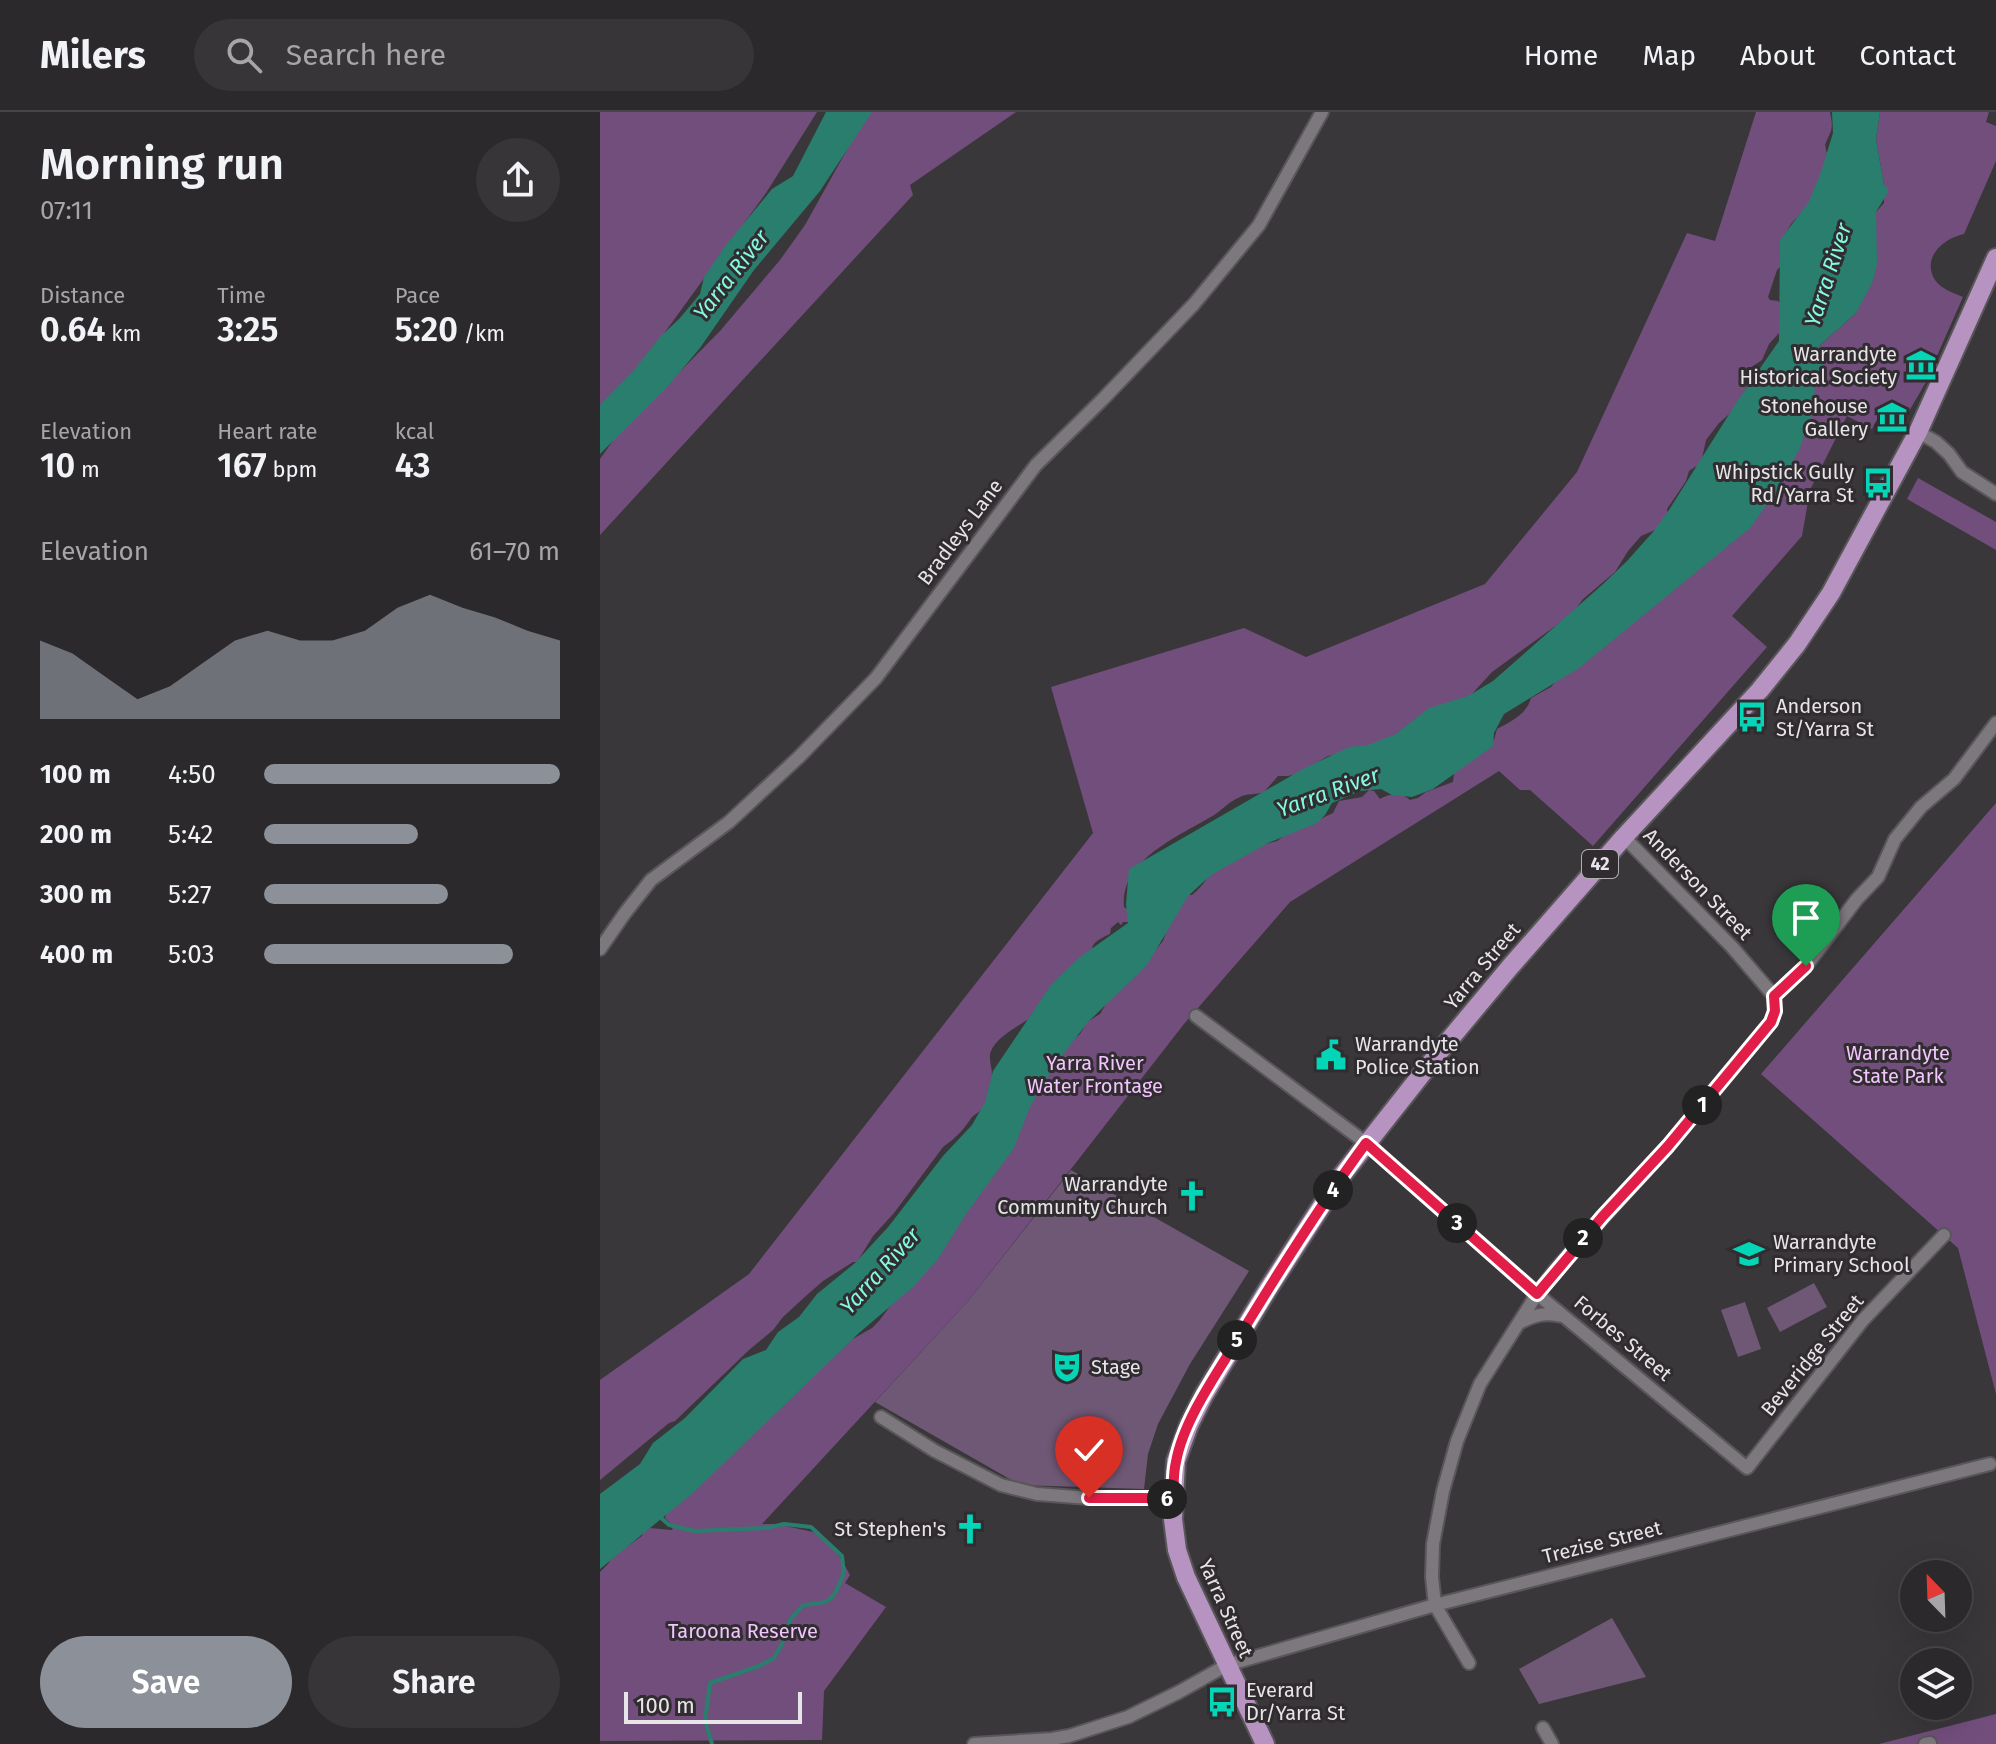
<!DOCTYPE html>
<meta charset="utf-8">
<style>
:root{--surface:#2c292c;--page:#383538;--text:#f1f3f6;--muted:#a6a6a9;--line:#484548;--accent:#8c9099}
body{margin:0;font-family:"Fira Sans",sans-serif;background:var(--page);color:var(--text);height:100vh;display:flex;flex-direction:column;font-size:30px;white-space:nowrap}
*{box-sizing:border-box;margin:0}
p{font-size:26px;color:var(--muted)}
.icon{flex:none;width:44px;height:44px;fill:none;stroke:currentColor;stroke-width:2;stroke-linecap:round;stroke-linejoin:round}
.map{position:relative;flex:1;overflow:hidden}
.side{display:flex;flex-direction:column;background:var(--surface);width:600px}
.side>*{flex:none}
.needle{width:52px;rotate:337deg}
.fabs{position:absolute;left:1300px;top:1448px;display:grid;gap:16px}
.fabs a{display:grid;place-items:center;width:72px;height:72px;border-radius:50%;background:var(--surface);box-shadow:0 8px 32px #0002,0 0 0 2px var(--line);font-size:40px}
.scale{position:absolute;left:24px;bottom:20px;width:178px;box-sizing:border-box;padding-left:8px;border:4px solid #e7e5e7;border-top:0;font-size:22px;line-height:28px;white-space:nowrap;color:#e7e5e7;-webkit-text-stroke:6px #302c30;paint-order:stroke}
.pin{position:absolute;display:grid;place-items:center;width:68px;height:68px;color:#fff;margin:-82px -34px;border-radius:50% 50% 50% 0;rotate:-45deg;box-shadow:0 0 8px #0007}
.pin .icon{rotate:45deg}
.km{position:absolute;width:40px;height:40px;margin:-20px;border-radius:50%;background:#222;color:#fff;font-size:22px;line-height:40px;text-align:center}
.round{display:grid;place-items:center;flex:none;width:84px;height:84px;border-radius:42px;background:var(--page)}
.head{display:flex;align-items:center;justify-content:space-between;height:136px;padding:0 40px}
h1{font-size:44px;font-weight:600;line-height:60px}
.stats{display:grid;grid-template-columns:repeat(3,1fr);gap:12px;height:136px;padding:8px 40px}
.stats div{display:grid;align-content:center}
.stats b{font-size:34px;font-weight:600}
.stats small{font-size:22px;font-weight:400}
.stats p{font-size:22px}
.chart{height:224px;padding:16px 40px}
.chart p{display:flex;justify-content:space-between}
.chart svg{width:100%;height:144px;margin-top:8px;fill:var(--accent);opacity:.7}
.action{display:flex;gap:16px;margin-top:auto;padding:16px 40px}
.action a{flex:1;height:92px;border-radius:48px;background:var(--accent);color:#fff;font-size:32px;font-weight:600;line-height:92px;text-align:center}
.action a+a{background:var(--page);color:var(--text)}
ul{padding:0 40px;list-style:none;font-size:26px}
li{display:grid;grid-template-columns:128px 96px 1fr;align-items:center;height:60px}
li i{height:20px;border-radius:10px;background:var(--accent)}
header{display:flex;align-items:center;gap:48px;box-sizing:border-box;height:112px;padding:0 40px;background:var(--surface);border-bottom:2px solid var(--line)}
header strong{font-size:38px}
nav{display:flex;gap:44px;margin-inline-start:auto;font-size:28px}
.search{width:560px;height:72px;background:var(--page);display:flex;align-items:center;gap:20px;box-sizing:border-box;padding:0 28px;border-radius:44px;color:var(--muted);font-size:30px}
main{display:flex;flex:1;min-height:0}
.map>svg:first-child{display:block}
</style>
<header>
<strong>Milers</strong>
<div class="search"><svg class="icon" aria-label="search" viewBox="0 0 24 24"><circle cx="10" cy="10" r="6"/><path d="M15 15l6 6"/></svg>Search here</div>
<nav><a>Home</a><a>Map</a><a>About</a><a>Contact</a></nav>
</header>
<main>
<section class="side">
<div class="head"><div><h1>Morning run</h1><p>07:11</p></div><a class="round"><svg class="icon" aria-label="share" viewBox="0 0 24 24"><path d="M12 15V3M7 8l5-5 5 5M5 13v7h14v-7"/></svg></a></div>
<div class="stats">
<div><p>Distance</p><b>0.64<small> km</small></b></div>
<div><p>Time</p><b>3:25</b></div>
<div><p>Pace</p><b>5:20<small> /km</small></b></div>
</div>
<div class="stats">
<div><p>Elevation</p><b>10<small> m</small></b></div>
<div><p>Heart rate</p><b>167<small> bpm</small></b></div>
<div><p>kcal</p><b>43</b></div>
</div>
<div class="chart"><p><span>Elevation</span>61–70 m</p>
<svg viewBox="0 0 160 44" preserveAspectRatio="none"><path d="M0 44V20L10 24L20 31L30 38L40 34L50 27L60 20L70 17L80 20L90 20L100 17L110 10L120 6L130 10L140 13L150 17L160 20V44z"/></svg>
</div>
<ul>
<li><b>100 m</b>4:50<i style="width:100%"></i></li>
<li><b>200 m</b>5:42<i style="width:52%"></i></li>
<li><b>300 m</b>5:27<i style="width:62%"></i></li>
<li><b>400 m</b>5:03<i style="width:84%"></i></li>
</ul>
<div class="action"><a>Save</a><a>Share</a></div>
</section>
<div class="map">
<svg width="1396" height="1632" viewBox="0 0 1396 1632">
<rect width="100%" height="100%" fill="#3a373b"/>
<path fill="#6f5876" d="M471,1058l178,101 -59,93 -32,60 -10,30 -4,35 -124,-4 -145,-83 93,-101z
M1214,1171l13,24 -47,25 -13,-24z
M1145,1190l16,47 -23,8 -17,-47z
M1012,1506l34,59 -107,27 -20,-35z"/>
<path fill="#724e7c" d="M0,0h217l-51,81 -114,157 -52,62z
M268,0h148l-106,73 3,10 -313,340v-76l17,-24 103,-104 60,-71 25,-35z
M1156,0h74c4,19 1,17 -5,33l3,14 -1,26 -36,39 -8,14v26l-6,6 -9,27 2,3 8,1 4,4 -1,26 -12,13 -7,16 -12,8 -3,18 -11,22 -17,15 -13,17 -5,23 -12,8 -3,10 -19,28 2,10 -7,8 -21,9 -13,15 -13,21 -32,27 -11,15 -80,58 -21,23 -85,48 -58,13 -31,18 -9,2h-10l-14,16c-8,3 -17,1 -24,5 -10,4 -17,12 -26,18 -34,21 -94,44 -90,92l6,4v11h-7l-2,3 -3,-3 -7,6 -1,6c-29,13 -11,15 -24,32 -11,14 -30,30 -44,43 -15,14 -43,24 -51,42 -3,7 1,16 1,24 0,7 -6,30 -11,35 -2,2 -6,4 -9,7 -8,12 -16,21 -29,30l-49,66 -21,23 -16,26h-4l-30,19 -15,13 -25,23 -10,13 -24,20 -74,71 -6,2 -69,57v-100l149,-106 344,-441 -42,-146 193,-59 62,29 179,-73 92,-112 110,-239 28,8z
M1280,0h109l-3,10 10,4v35l-32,73c-20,4 -43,23 -29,46 6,9 19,13 28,17l-27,61 -18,-8 -12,22 20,10 -18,31 -22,-11 -14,27 -25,-13 -37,74 -8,46 -70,80 35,31 -174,199 -63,-56h-10l-21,-19 -209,131 -106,122 -216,277 -206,223h14l42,9 22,24 10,18 -5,8 41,24 -62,84 -2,49 -222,1v-169l8,-8 4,-7 30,-21 1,-5 6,-3 23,2 1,-4 -8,-8 1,-4 178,-170 28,-16 7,-7 114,-152 18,-17 1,-11 36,-71 9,-6 2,-7 9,-13 12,-10 7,-12 13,-8 12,-20 16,-12 35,-41 9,-27 12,-20 8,1c13,-11 19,-20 21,-37l64,-17 7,-5 49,-23 6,-12 23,-4 7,-7 5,1 6,8c10,-6 22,-7 30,1l8,-2 8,-6 27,-10 1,-9 36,-32 4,-1 3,-11c13,-7 30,-15 34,-31l20,-11 263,-310 2,-4 3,1c8,-11 3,-17 0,-28l37,-33 20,-91v-10l8,-9v-18l-8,-46z
M1318,366l78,44v28l-89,-51z
M1396,691v591l-38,-146 -197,-174z
M1396,1602v30h-117z"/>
<path fill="#2a7e6e" d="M226,0h46l-52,79 -66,79 -54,78 -33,39 -67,67v-49l34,-35 26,-33 20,-19 20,-24 4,-17 22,-32 46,-56 21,-13z
M1232,0h48l-4,27 8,46 4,3v4l-12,20 1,51 -4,18 -17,32 -37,33c3,13 9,14 0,28l-3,-1 -2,4 1,29 -16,44 -22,40 -27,38 -171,140 -75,46 -10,19 -1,13 -60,43 -21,8 -20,-2 -11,-6 -21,2 -28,12 -7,12 -8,8 -49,20 -57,32 -23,21 -41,69 -59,57 -34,44 -24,41 -16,41 -48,66 -28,45 -25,28 -54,46 -165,159 -94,77v-75l40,-30 13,-21 32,-25 58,-59 23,-9 12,-18 21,-15 18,-23 38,-31 34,-37 54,-70 29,-31 13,-23 8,-31 58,-86 29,-28 48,-34 -2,-19 3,-35 174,-100 46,-22 19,-2 28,-11 33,-26 39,-12 25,-15 109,-96 25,-24 26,-29 16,-22 69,-110 41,-59 1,-101 28,-37 12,-28 13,-42z"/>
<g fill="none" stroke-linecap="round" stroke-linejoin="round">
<path stroke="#2a7e6e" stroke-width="4" d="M59,1404l10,9 26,6 71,-3 18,-4 27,3 31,29c2,19 3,16 -5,33 -7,16 -17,14 -34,16l-13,15 -7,22 -9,16 -15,8 -49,17 -5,37 7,24"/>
<g stroke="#585659" stroke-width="16">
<path id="street" d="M1318,320l18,10 13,12 13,18 34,22
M1024,725l108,110 42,49
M0,837l25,-36 26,-33 78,-58 70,-65 77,-79 160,-213 67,-66 91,-95 65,-79 63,-113
M596,904l170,127 171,151 210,174 116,-148 81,-85
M919,1211c15,-8 26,-11 43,-7
M281,1305l54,34 66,34 36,9 52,4h84
M869,1551l-34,-58 -3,-28 1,-33 10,-53 14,-50 23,-57 57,-90 18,-24 113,-124 103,-124 4,-11 -1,-15 32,-30 51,-67 21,-22 17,-38 26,-32 33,-28 42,-56
M943,1616l9,16
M374,1632l78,-5 17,-3 59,-19 51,-25 48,-27 208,-60 555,-141
M1325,1632l5,-1"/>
</g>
<g stroke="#585659" stroke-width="22">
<path id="primary" d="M665,1632l-79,-167 -9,-27 -4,-31 3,-58 13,-36 15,-30 64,-106 71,-110 101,-128 70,-84 114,-130 136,-147 37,-46 34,-51 87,-161 78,-174"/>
</g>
<use href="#street" stroke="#7c787d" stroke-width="12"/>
<use href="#primary" stroke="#b693c0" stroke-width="18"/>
</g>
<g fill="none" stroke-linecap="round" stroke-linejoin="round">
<g stroke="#fff" stroke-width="16">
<path id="route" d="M489,1386h84c1,-12 0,-24 3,-36 7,-40 39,-86 60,-120 41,-68 83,-135 130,-199l171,151 66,-78 65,-70 103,-124 4,-11 -1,-15 32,-30"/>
</g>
<use href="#route" stroke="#e11d48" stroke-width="10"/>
</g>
<defs>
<g id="museum-bare" transform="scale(2.4)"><path d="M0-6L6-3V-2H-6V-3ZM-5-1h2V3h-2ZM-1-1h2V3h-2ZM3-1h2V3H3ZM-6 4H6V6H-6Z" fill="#03d5b6" stroke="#302c30" stroke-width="2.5" paint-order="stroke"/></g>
<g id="bus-bare" transform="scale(2.4)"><path d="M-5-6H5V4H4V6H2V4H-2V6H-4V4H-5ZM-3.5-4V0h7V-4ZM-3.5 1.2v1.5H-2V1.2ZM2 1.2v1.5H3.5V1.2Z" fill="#03d5b6" stroke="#302c30" stroke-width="2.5" paint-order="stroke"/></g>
<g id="civic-bare" transform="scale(2.4)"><path d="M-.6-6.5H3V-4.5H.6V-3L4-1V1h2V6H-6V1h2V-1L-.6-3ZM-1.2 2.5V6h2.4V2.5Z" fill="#03d5b6" stroke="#302c30" stroke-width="2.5" paint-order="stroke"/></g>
<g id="church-bare" transform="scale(2.4)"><path d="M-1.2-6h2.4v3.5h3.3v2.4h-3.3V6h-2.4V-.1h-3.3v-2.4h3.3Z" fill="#03d5b6" stroke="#302c30" stroke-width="2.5" paint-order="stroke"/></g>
<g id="school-bare" transform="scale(2.4)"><path d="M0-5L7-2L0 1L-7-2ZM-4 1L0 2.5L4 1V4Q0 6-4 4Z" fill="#03d5b6" stroke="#302c30" stroke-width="2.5" paint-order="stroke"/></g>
<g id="theatre-bare" transform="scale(2.4)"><path d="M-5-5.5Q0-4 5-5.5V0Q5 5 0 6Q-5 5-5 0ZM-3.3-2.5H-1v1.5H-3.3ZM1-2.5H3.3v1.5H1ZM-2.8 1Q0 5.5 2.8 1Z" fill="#03d5b6" stroke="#302c30" stroke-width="2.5" paint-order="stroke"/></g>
</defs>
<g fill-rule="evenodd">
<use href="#museum-bare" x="1321" y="253"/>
<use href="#museum-bare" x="1292" y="305"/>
<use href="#bus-bare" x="1278" y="371"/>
<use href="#bus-bare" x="1152" y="605"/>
<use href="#civic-bare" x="731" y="943"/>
<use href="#church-bare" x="592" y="1084"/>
<use href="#school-bare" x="1149" y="1142"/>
<use href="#theatre-bare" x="467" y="1255"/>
<use href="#church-bare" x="370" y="1417"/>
<use href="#bus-bare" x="622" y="1590"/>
</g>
<g text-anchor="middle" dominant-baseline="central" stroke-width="6" stroke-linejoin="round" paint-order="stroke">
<rect fill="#302c30" stroke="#b0aeb0" stroke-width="2" x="982" y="738" width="36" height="28" rx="6"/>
<g font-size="18" font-weight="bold" fill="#e7e5e7">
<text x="1000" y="752">42</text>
</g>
<g font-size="20" fill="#e7e5e7" stroke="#302c30" text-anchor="end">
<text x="1297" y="242">Warrandyte<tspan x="1297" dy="23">Historical Society</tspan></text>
<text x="1268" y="294">Stonehouse<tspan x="1268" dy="23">Gallery</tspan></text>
<text x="1254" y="360">Whipstick Gully<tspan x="1254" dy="23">Rd/Yarra St</tspan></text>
<text x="1176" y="594" text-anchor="start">Anderson<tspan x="1176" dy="23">St/Yarra St</tspan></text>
<text x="755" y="932" text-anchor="start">Warrandyte<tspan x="755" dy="23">Police Station</tspan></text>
<text x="568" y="1072">Warrandyte<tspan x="568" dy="23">Community Church</tspan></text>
<text x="1173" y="1130" text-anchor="start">Warrandyte<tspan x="1173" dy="23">Primary School</tspan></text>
<text x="491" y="1255" text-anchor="start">Stage</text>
<text x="346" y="1417">St Stephen's</text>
<text x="646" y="1578" text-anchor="start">Everard<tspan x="646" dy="23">Dr/Yarra St</tspan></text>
</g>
<g font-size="20" fill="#e7e5e7" stroke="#302c30">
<text transform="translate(360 420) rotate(-53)">Bradleys Lane</text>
<text transform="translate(1098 772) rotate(46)">Anderson Street</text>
<text transform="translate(882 854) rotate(-50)">Yarra Street</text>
<text transform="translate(1023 1226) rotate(40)">Forbes Street</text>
<text transform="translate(1212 1243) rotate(-51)">Beveridge Street</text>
<text transform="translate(1002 1430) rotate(-14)">Trezise Street</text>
<text transform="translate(626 1496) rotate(66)">Yarra Street</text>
</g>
<g font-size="20" fill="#f2c5fe" stroke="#302c30">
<text x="1298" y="941">Warrandyte<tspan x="1298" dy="23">State Park</tspan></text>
<text x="495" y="951">Yarra River<tspan x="495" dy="23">Water Frontage</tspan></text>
<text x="143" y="1519">Taroona Reserve</text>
</g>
<g font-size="22" font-style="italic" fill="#83f9df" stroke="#302c30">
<text transform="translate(131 163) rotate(-52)">Yarra River</text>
<text transform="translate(1228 163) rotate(-72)">Yarra River</text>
<text transform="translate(728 680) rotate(-20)">Yarra River</text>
<text transform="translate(280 1159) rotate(-48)">Yarra River</text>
</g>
</g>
</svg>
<div class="fabs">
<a><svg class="needle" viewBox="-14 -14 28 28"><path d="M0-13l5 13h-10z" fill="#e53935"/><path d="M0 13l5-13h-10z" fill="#a6a6a9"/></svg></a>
<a><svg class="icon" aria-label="layers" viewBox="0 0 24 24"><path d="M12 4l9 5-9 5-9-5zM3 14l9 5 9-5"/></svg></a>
</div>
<div class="scale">100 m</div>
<div class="pin" style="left:1206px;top:854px;background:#1e9e55"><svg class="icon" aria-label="arrive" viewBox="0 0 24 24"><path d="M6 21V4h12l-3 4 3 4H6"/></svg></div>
<div class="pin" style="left:489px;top:1386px;background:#d93025"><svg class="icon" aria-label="check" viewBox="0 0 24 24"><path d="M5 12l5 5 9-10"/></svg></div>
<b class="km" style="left:1102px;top:993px">1</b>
<b class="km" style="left:983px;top:1126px">2</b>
<b class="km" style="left:857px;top:1111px">3</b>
<b class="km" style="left:733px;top:1078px">4</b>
<b class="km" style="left:637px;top:1228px">5</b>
<b class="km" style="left:567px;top:1387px">6</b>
</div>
</main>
